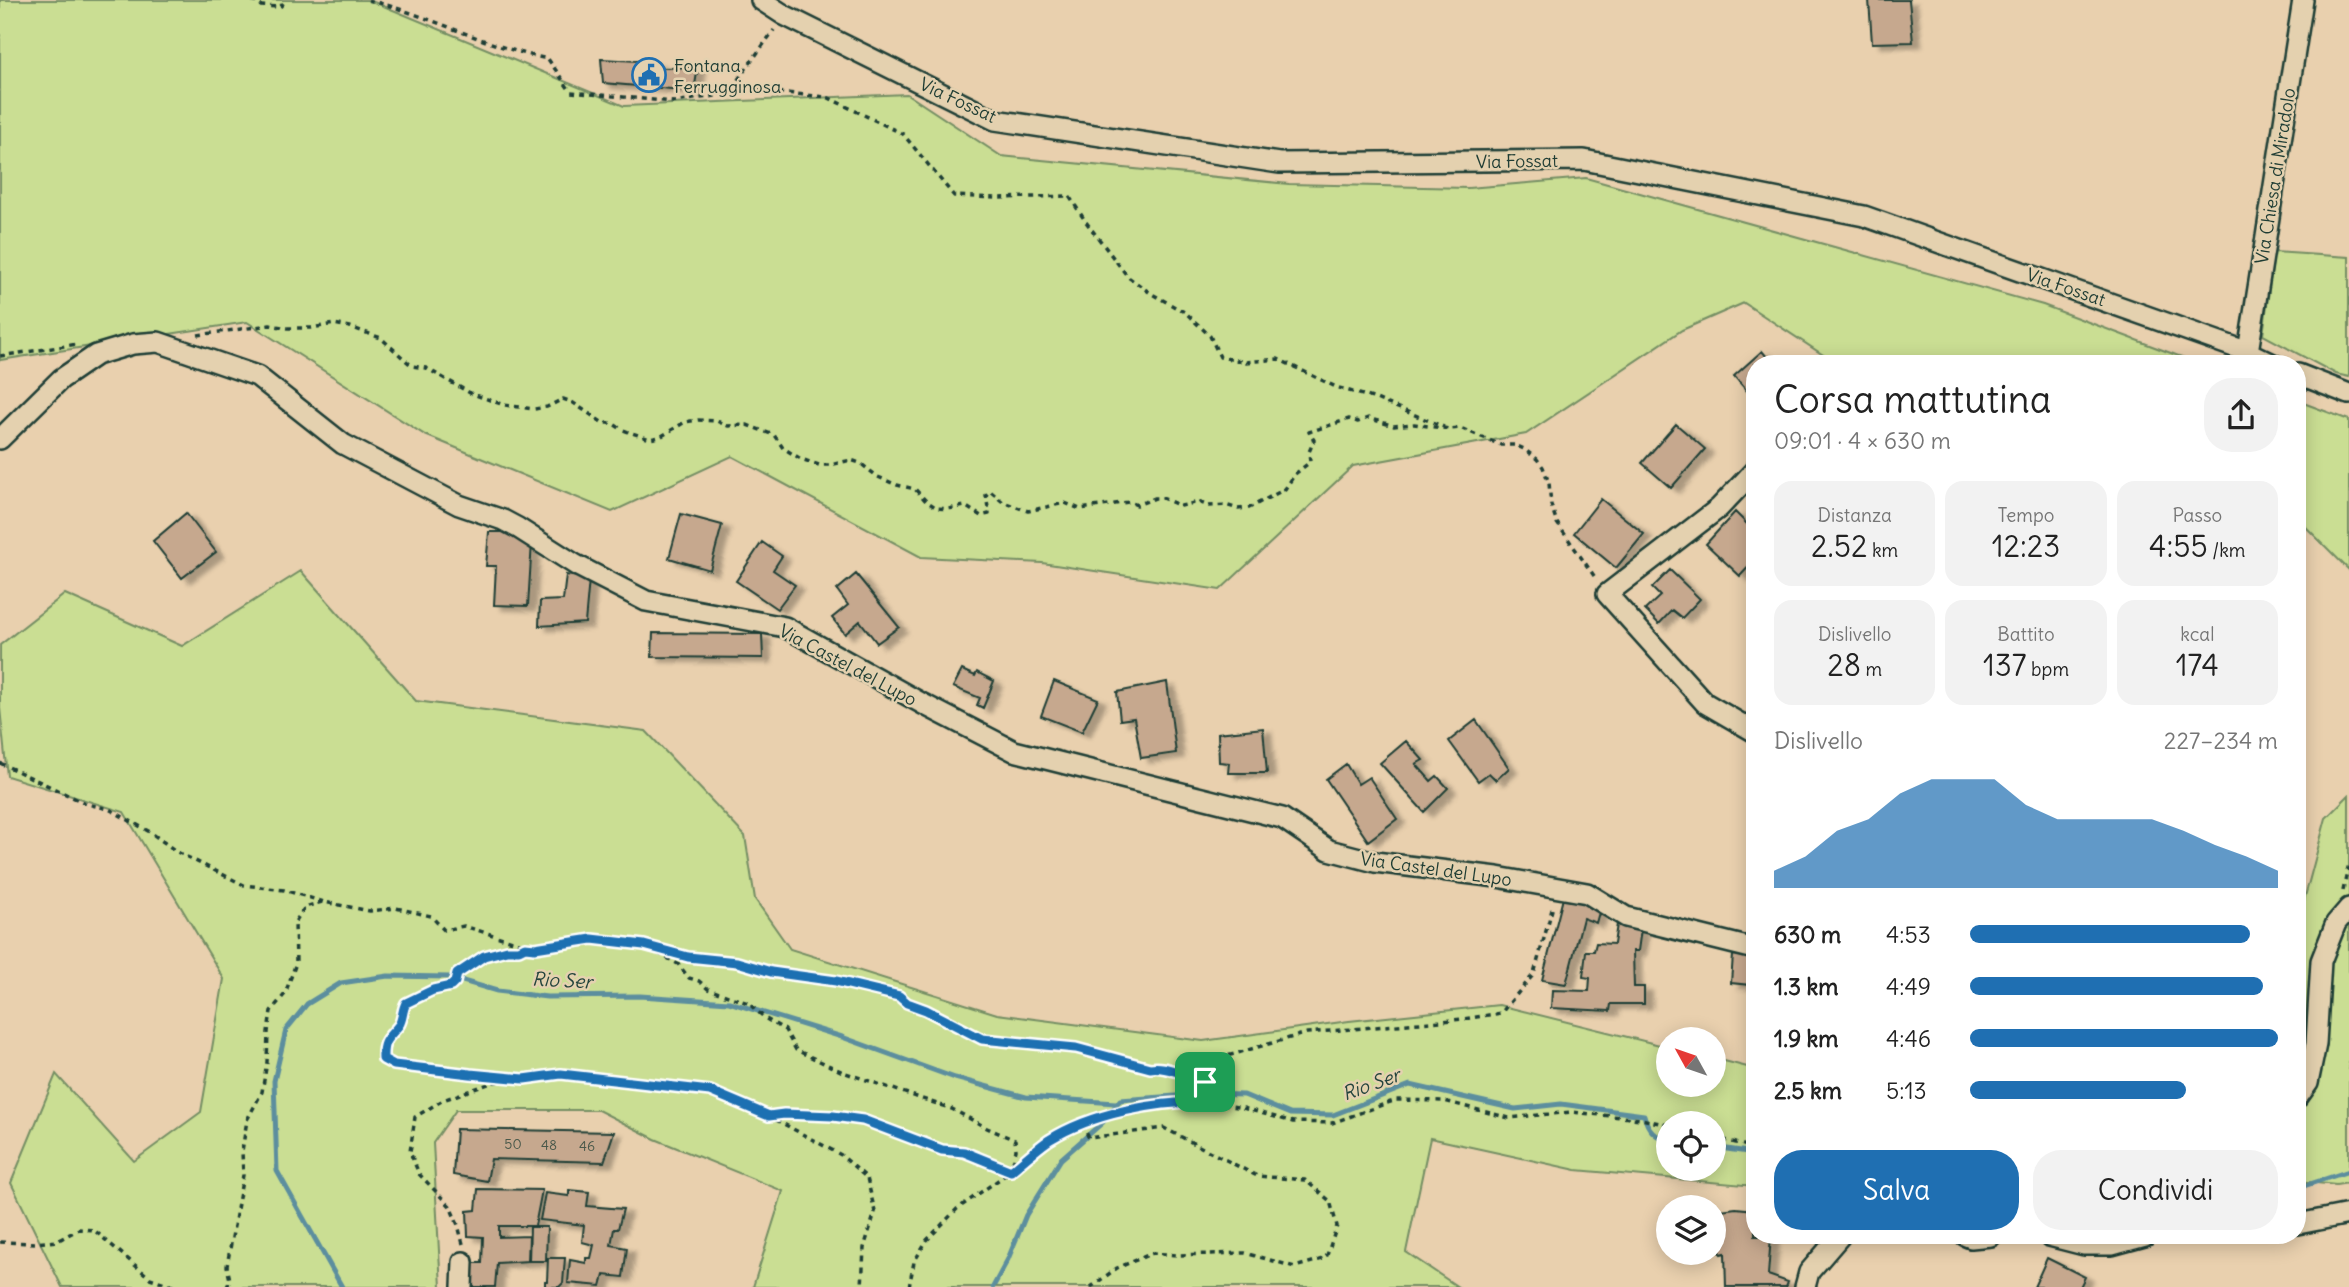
<!DOCTYPE html>
<html lang="it">
<meta charset="utf-8">
<style>
:root{--surface:#fff;--page:#f2f2f2;--text:#222;--muted:#767676;--accent:#1f6fb2}
body{margin:0;font-family:Delius,sans-serif;background:var(--page);color:var(--text);height:100vh;display:flex;flex-direction:column;font-size:26px;white-space:nowrap}
*{box-sizing:border-box;margin:0}
p{font-size:23px;color:var(--muted)}
.icon{flex:none;width:38px;height:38px;fill:none;stroke:currentColor;stroke-width:2;stroke-linecap:round;stroke-linejoin:round}
.map{position:relative;flex:1;overflow:hidden}
.panel{position:absolute;left:1746px;top:355px;width:560px;height:889px;display:flex;flex-direction:column;background:var(--surface);border-radius:28px;box-shadow:0 4px 18px #0003}
.panel>*{flex:none}
.needle{width:46px;rotate:310deg}
.buttons{position:absolute;left:1656px;top:1027px;display:grid;gap:14px}
.buttons a{display:grid;place-items:center;width:70px;height:70px;border-radius:50%;background:var(--surface);box-shadow:0 4px 18px #0003;font-size:35px}
.pin{position:absolute;display:grid;place-items:center;width:60px;height:60px;color:#fff;margin:-30px;border-radius:14px;box-shadow:0 4px 10px #0006}
.round{display:grid;place-items:center;flex:none;width:74px;height:74px;border-radius:28px;background:var(--page)}
.headline{display:flex;align-items:center;justify-content:space-between;height:119px;padding:0 28px}
h1{font-size:38px;font-weight:600;line-height:52px}
.metrics{display:grid;grid-template-columns:repeat(3,1fr);gap:10px;height:119px;padding:7px 28px}
.metrics div{display:grid;align-content:center;border-radius:18px;background:var(--page);text-align:center}
.metrics b{font-size:30px;font-weight:600}
.metrics small{font-size:19px;font-weight:400}
.metrics p{font-size:19px}
.chart{height:196px;padding:14px 28px}
.chart p{display:flex;justify-content:space-between}
.chart svg{width:100%;height:126px;margin-top:7px;fill:var(--accent);opacity:.7}
.cta{display:flex;gap:14px;margin-top:auto;padding:14px 28px}
.cta a{flex:1;height:80px;border-radius:28px;background:var(--accent);color:#fff;font-size:28px;font-weight:600;line-height:80px;text-align:center}
.cta a+a{background:var(--page);color:var(--text)}
ul{padding:0 28px;list-style:none;font-size:23px}
li{display:grid;grid-template-columns:112px 84px 1fr;align-items:center;height:52px}
li i{height:18px;border-radius:9px;background:var(--accent)}
.map>svg:first-child{display:block}
</style>
<div class="map">
<svg width="2349" height="1287" viewBox="0 0 2349 1287">
<defs>
<filter id="shadow"><feDropShadow dx="8" dy="4.5" stdDeviation="2" flood-color="#0004"/></filter>
</defs>
<rect width="100%" height="100%" fill="#e9d0ae"/>
<filter id="ink" filterUnits="userSpaceOnUse"><feTurbulence type="fractalNoise" baseFrequency=".0143" numOctaves="2"/><feDisplacementMap in="SourceGraphic" scale="14" xChannelSelector="R" yChannelSelector="G"/><feConvolveMatrix kernelMatrix="1 2 1 2 8 2 1 2 1" color-interpolation-filters="sRGB"/></filter>
<g filter="url(#ink)">
<path fill="#cade93" stroke="#748e64" stroke-width="2" fill-rule="evenodd" d="M0,0h369l255,106 283,-12 94,62 288,28 179,4 118,-10 457,127 157,59h-363l-93,-61 -62,27 -156,104 -173,32 -133,124 -178,-27 -121,-6 -189,-101 -120,56 -187,-77 -178,-113 -247,38z
M2274,252l75,5v120l-13,-3 -73,-39z
M2298,401l51,19v150l-51,-51z
M301,571l115,130 230,30 99,105 10,63 35,50 207,65 206,27 146,-20 150,-16 169,42v38h45v-27l42,11v117l-179,-16 -146,-32 -24,114 52,35h-705l30,-96 -128,-52 -57,-29h-142l-23,33 8,144h-379l-51,-104 45,-109 78,87 67,-49 23,-133 -100,-167 -117,-36 -7,-68v-63l65,-51 117,52zM1668,1124h45v45h-45z
M2349,795v388l-13,2 -38,-4v-258l28,-105z"/>
<g fill="none" stroke-linecap="round" stroke-linejoin="round">
<path stroke="#5b8e9e" stroke-width="5" d="M1713,1147l42,6
M2298,1188l51,-17
M342,1287l-65,-116 -3,-90 12,-51 21,-26 34,-21 47,-7 61,1 48,14 50,6 93,-1 89,6 113,35 113,41 71,19 90,6
M993,1287l15,-28 18,-44 35,-56 42,-37 17,-22 83,-6 41,1 46,19 43,1 77,-30 105,24 46,-5 83,11c3,13 10,22 24,25"/>
</g>
<path fill="#c6a88e" stroke="#1f3d34" stroke-width="2" filter="url(#shadow)" d="M1869,0h40l4,42 -41,1z
M601,59l56,3 6,6 35,-1 -4,24 -91,-8z
M1762,351l11,13h-18v36l-21,-24z
M1676,424l29,25 -34,39 -29,-25z
M1601,499l43,35 -28,34 -42,-35z
M1735,512l20,20v28l-15,16 -34,-32z
M186,513l30,39 -34,26 -29,-37z
M681,514l41,11 -12,45 -41,-12z
M489,532h23l20,10 -4,64 -34,-1 2,-39h-10z
M762,542l20,14 -9,14 22,15 -18,24 -41,-28z
M1670,570l30,29 -18,19 -10,-8 -13,14 -14,-14 15,-14 -8,-8z
M856,574l43,53 -22,16 -17,-22 -15,13 -13,-16 16,-13 -11,-15z
M566,575l23,4 -4,44 -46,3 1,-25 23,-1z
M653,633l109,1 1,24 -111,-1z
M962,670l13,6 2,-4 17,9 -11,27 -6,-3 3,-7 -27,-11z
M1054,681l44,18 -16,33 -41,-16z
M1167,682l9,71 -35,5 -7,-40 -14,2 -3,-28z
M1476,720l33,48 -13,12 -7,-7 -11,8 -29,-40z
M1263,728l4,45h-39l1,-10 -10,-1 -1,-29z
M1406,741l17,19 -7,4 15,17 6,-5 11,12 -24,24 -44,-49z
M1346,764l12,20 11,-7 28,42 -29,22 -42,-62z
M1564,894l37,11 -5,18 -13,-5 -17,66 -24,-4z
M1617,924l24,5 -3,22h-5l1,36h10v17h-33l-1,7 -59,-3 1,-18 37,1 1,-13 -7,-1 3,-26h8l2,-8 18,1z
M1733,955l22,2v71l-4,-1 -1,-42 -19,-2z
M456,1129l158,3 -10,30 -113,-3 -4,22 -34,-6z
M478,1189l64,1 -7,36h-36v11l30,-1 -1,25 -31,2 -2,24h-25v-24h12l1,-26 -15,-1 -1,-25 9,-1z
M569,1190l20,2 -2,14 36,3 -5,20h-4l-3,16 16,3 -4,29 -19,-2 -3,11 -33,-3 2,-23 16,3v-5h5l3,-13 -12,-3 2,-17 -44,-5 5,-27 24,3z
M1736,1208l19,2v26h16l-3,39 20,7 -2,5h-60l-1,-34 -4,1 -8,-26v-17z
M530,1227h17l-1,34h-17z
M548,1258h17l-2,25 -4,4h-14v-6h2z
M2047,1258l38,19 -5,10h-46z"/>
<g fill="none" stroke-linecap="round" stroke-linejoin="round">
<g stroke="#1f3d34" stroke-width="24">
<path id="minor" d="M761,0l23,15 211,105 284,43 305,-3 280,56 384,136 25,12
M2248,352l55,-352
M2298,374l51,20
M0,439l61,-60 35,-24 37,-11 25,-2 99,34 86,68 116,61 44,15 15,8 58,37 70,36 139,26 138,77 91,47 268,67 47,32 46,12 122,15 90,16 39,24 129,32
M1755,470l-36,38 -112,86 98,109 50,29
M2298,1097l10,-14 8,-39 5,-83 15,-38 13,-15
M2298,1224l51,-10
M1966,1236l5,2 20,-2
M2049,1236l35,9h28l33,-9
M462,1287l1,-25
M1805,1287l4,-15 31,-36"/>
</g>
<path stroke="#1f3d34" stroke-width="3.5" stroke-dasharray="5 5" stroke-linecap="butt" d="M252,0l9,6 19,1 6,-7
M368,0c62,15 118,47 180,59l23,33 103,10 41,-6 17,-8 95,9 76,37 51,62 43,2 72,-2 17,26 42,55 24,17 34,19 24,23 10,21 26,5 32,-3 58,28 40,12 68,28
M732,88l42,-58
M198,335l72,-10 18,3h24l22,-4 16,3 31,11 31,28 14,2 44,25 34,12 30,4 13,-2 16,-8 9,3 31,21h9l11,7 27,9 10,-2 25,-15 13,-2 19,1 11,5 19,-1 27,10 9,13 18,11 18,6h11l21,-5 9,3 18,14 19,8 18,4 11,12 11,7 11,1 17,-3 16,10 8,-2 -3,-19 4,-4 13,11 25,9 37,-8 15,6 49,-7 8,3 18,-7h7l19,8 17,-4 11,4 17,-1 12,4 11,-1 36,-19 10,-15 15,-12 -1,-10 5,-12 -5,-8 40,-13 9,3 10,-4 26,8 20,-2 35,5 11,-1 41,17h14l9,4 13,10 6,8 6,16 2,22 6,18 40,57
M0,356l78,-12
M0,763l87,41 22,5 41,23 27,20 67,33 40,5 40,12 46,9 26,-3 35,8 13,14 20,-4 71,22 57,-9 38,4 31,5 27,9 49,5 34,10 65,9 63,15 8,7 19,7 56,29 94,9 74,20c19,-3 31,9 49,7l6,7
M2343,891l6,-28
M649,948l29,16 11,14 10,3 9,8 40,14 18,16 19,11 11,20 47,22 109,37 35,19 28,12 1,10 -5,21 -47,-19 -22,-2 -79,-30 -30,-3 -62,-1
M513,1078l-119,-13 -11,-6c-1,-20 6,-21 16,-34 4,-6 3,-15 7,-22l27,-13 18,-4 4,-4 2,-8c11,-5 18,-14 29,-19 13,-6 27,-2 39,-8
M1207,1102l-3,-28 16,-16 87,-25 157,-14 37,-6 33,-39 19,-68
M1082,1124l7,14 75,-10 93,48 48,4 25,21 7,25 -11,32 -31,9 -50,-14 -68,2 -24,-2 -36,15 -26,19
M1713,1137l42,11
M0,1242l35,1 22,-2 22,-12 15,1 56,48 27,9
M463,1244l-5,-19 -8,-19 -31,-32 -9,-22 5,-35 28,-17 51,-18 67,-8 149,17 59,25 72,39 26,23 8,34 -11,36 -2,39
M227,1287l3,-7 -3,-14 16,-91 -1,-24 5,-31 15,-28 5,-30 1,-30 3,-21 14,-17 11,-31 -1,-41 10,-15 17,-5
M909,1287l5,-25 13,-22 30,-31 54,-38 38,-31 33,-16 46,-16 59,-7 20,1 36,6 50,14 39,1 64,-23 48,1 65,17 62,-6 70,7 27,6"/>
<use href="#minor" stroke="#e4d1af" stroke-width="19"/>
</g>
</g>
<g fill="none" stroke-linecap="round" stroke-linejoin="round" filter="url(#ink)">
<g stroke="#fff" stroke-width="14">
<path id="route" d="M592,939l52,6 44,12 49,5 34,10 65,9 63,15 8,7 19,7 56,29 94,9 74,20c19,-3 31,9 49,7l6,7 2,20c-50,-1 -115,11 -158,38 -13,9 -26,21 -38,31l-47,-19 -22,-2 -79,-30 -30,-4 -49,-2 -15,2 -59,-25 -149,-17 -37,5 -54,-5 -76,-9 -11,-6c-1,-20 6,-21 16,-34 4,-6 3,-15 7,-22l27,-13 18,-4 4,-4 2,-8 27,-18 23,-6h12l6,-3 10,1z"/>
</g>
<use href="#route" stroke="#1f6fb2" stroke-width="9"/>
</g>
<defs>
<g id="civic-ring" transform="scale(1.75)"><circle r="9.5" fill="#e4d1af" stroke="#1f6fb2" stroke-width="1.5"/><path d="M-.6-6.5H3V-4.5H.6V-3L4-1V1h2V6H-6V1h2V-1L-.6-3ZM-1.2 2.5V6h2.4V2.5Z" fill="#1f6fb2"/></g>
</defs>
<g fill-rule="evenodd">
<use href="#civic-ring" x="649" y="75"/>
</g>
<g text-anchor="middle" dominant-baseline="central" stroke-width="5" stroke-linejoin="round" paint-order="stroke">
<g font-size="14" fill="#49584a">
<text x="513" y="1144">50</text>
<text x="549" y="1145">48</text>
<text x="587" y="1146">46</text>
</g>
<g font-size="18" fill="#1f3d34" stroke="#e4d1af" text-anchor="start">
<text x="674" y="65">Fontana<tspan x="674" dy="21">Ferrugginosa</tspan></text>
</g>
<g font-size="18" fill="#1f3d34" stroke="#e4d1af">
<text transform="translate(958 100) rotate(25)">Via Fossat</text>
<text transform="translate(1517 161) rotate(-1)">Via Fossat</text>
<text transform="translate(2275 176) rotate(-81)">Via Chiesa di Miradolo</text>
<text transform="translate(2066 287) rotate(19)">Via Fossat</text>
<text transform="translate(848 665) rotate(28)">Via Castel del Lupo</text>
<text transform="translate(1436 869) rotate(8)">Via Castel del Lupo</text>
</g>
<g font-size="19" font-style="italic" fill="#24443d" stroke="#e4d1af">
<text transform="translate(562 980) rotate(3)">Rio Ser</text>
<text transform="translate(1371 1084) rotate(-20)">Rio Ser</text>
</g>
</g>
</svg>
<div class="buttons">
<a><svg class="needle" viewBox="-14 -14 28 28"><path d="M0-13l5 13h-10z" fill="#e53935"/><path d="M0 13l5-13h-10z" fill="#767676"/></svg></a>
<a><svg class="icon" aria-label="locate" viewBox="0 0 24 24"><circle cx="12" cy="12" r="6"/><path d="M12 2v4M12 18v4M2 12h4M18 12h4"/></svg></a>
<a><svg class="icon" aria-label="layers" viewBox="0 0 24 24"><path d="M12 4l9 5-9 5-9-5zM3 14l9 5 9-5"/></svg></a>
</div>
<div class="pin" style="left:1205px;top:1082px;background:#1e9e55"><svg class="icon" aria-label="arrive" viewBox="0 0 24 24"><path d="M6 21V4h12l-3 4 3 4H6"/></svg></div>
<section class="panel">
<div class="headline"><div><h1>Corsa mattutina</h1><p>09:01 · 4 × 630 m</p></div><a class="round"><svg class="icon" aria-label="share" viewBox="0 0 24 24"><path d="M12 15V3M7 8l5-5 5 5M5 13v7h14v-7"/></svg></a></div>
<div class="metrics">
<div><p>Distanza</p><b>2.52<small> km</small></b></div>
<div><p>Tempo</p><b>12:23</b></div>
<div><p>Passo</p><b>4:55<small> /km</small></b></div>
</div>
<div class="metrics">
<div><p>Dislivello</p><b>28<small> m</small></b></div>
<div><p>Battito</p><b>137<small> bpm</small></b></div>
<div><p>kcal</p><b>174</b></div>
</div>
<div class="chart"><p><span>Dislivello</span>227–234 m</p>
<svg viewBox="0 0 160 44" preserveAspectRatio="none"><path d="M0 44V38L10 33L20 24L30 20L40 11L50 6L60 6L70 6L80 15L90 20L100 20L110 20L120 20L130 24L140 29L150 33L160 38V44z"/></svg>
</div>
<ul>
<li><b>630 m</b>4:53<i style="width:91%"></i></li>
<li><b>1.3 km</b>4:49<i style="width:95%"></i></li>
<li><b>1.9 km</b>4:46<i style="width:100%"></i></li>
<li><b>2.5 km</b>5:13<i style="width:70%"></i></li>
</ul>
<div class="cta"><a>Salva</a><a>Condividi</a></div>
</section>
</div>
